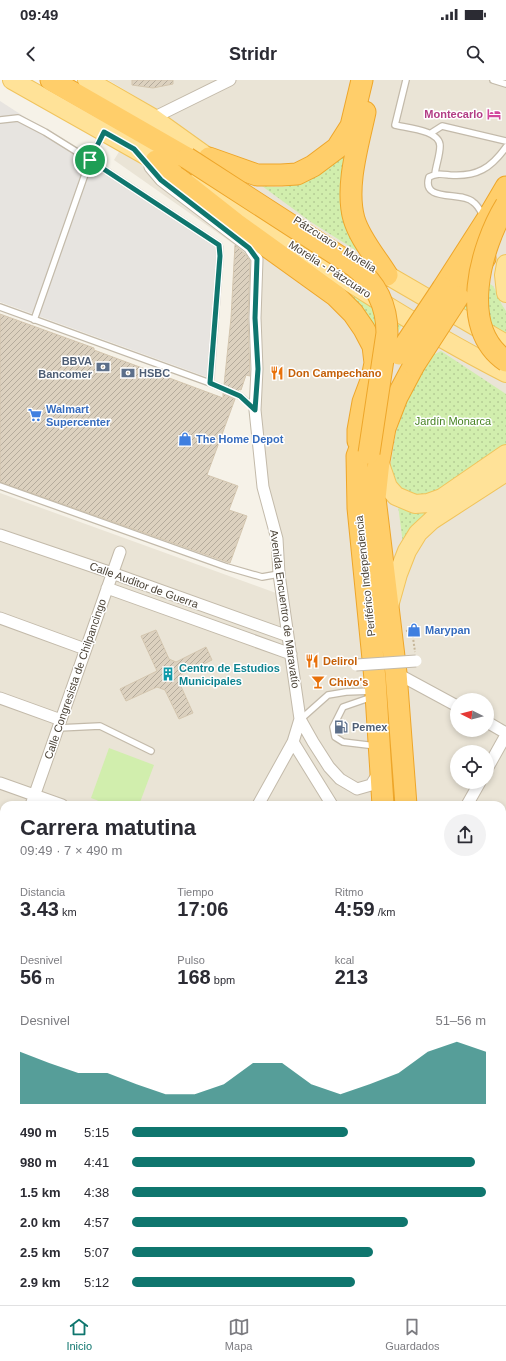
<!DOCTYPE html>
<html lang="es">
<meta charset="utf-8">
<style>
:root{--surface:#fff;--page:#f2f2f3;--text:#2b2b33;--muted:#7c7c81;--line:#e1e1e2;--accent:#0f766e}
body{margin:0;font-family:Arial,sans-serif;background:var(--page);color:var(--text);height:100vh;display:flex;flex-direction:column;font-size:15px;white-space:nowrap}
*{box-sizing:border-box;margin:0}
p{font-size:13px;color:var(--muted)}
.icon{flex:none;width:22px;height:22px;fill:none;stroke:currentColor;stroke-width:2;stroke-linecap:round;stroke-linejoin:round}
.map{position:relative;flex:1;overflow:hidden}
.panel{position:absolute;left:0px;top:721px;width:506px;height:504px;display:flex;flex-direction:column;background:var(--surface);border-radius:12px 12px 0 0;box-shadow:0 2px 6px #0003}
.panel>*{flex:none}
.needle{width:26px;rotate:276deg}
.tools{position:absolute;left:450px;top:613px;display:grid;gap:8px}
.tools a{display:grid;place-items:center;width:44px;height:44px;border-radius:50%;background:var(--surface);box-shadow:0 2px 6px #0003;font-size:20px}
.pin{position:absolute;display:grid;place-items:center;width:34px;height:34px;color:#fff;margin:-17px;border:2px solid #fff;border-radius:50%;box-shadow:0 1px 4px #0007}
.round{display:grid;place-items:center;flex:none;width:42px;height:42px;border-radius:21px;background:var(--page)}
.summary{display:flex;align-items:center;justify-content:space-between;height:68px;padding:0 20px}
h1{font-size:22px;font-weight:600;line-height:30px}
.metrics{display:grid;grid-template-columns:repeat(3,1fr);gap:6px;height:68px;padding:4px 20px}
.metrics div{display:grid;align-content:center}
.metrics b{font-size:20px;font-weight:600}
.metrics small{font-size:11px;font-weight:400}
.metrics p{font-size:11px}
.chart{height:112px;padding:8px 20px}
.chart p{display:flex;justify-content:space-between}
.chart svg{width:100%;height:72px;margin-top:4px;fill:var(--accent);opacity:.7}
ul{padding:0 20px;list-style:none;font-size:13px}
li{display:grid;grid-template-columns:64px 48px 1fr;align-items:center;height:30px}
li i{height:10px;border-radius:5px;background:var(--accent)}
.status{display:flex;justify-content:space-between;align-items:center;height:28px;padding:0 20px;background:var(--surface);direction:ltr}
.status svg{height:11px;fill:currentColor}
header{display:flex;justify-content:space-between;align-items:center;height:52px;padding:0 20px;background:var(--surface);font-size:18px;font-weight:600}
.menu{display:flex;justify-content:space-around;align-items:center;height:56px;border-top:1px solid var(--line);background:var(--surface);font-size:11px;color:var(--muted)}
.menu a{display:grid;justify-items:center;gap:2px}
.menu .on{color:var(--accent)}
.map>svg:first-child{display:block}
</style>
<div class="status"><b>09:49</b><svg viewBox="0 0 49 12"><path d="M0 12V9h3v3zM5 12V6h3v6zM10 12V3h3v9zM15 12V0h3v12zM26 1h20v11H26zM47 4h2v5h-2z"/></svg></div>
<header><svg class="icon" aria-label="back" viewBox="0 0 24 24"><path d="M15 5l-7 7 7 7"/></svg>Stridr<svg class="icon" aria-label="search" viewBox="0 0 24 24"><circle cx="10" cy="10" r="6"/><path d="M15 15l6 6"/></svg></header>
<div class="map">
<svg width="506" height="1225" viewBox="0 0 506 1225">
<defs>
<pattern id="grass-dots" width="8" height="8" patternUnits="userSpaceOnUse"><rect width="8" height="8" fill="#d1eead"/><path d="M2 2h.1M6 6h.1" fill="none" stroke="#b5cd95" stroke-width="1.8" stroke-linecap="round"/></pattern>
<pattern id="building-hatch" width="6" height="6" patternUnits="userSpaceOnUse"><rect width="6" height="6" fill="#dcd1bf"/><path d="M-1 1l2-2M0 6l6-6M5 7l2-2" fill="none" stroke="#b4ab9c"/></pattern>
</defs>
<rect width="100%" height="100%" fill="#f6f2e8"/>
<path fill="#eae4d6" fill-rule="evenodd" d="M108,0h398v1225h-506v-812l276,100 11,-2 -7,-57 -13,-48 -11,-85 -3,-140 -18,-16 -121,-85 34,-56zM457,620h30v30h-30zM457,672h30v30h-30zM4,725h498v496h-498z"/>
<path fill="url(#grass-dots)" d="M349,66l19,112 -57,-36 -49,-36c10,1 21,2 31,-1 21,-6 38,-25 56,-39z
M312,187l90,58 -19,32z
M487,202l6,4 4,7 5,12 4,6v25l-46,-27 16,-26z
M441,271l65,43v52l-79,52 -28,-6 -9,-24 6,-36 12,-35 23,-41z
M398,425c12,9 16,8 30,7 -12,9 -19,18 -25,32z"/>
<path fill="#d1eead" d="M109,668l45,17 -15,40h-30l-18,-7z"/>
<path fill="#e7e4e0" d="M0,21l224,145 -9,134 -215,-78z"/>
<path fill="url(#building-hatch)" stroke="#d4c6af" d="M132,0h41v4l-20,4 -21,-3z
M235,165l11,10 4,6 -2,57 2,58 -4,-1 -5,15 -2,-1 -1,2 -14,-6 7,-67z
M0,234l94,34v2l129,48v-5l12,6 -28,76 31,11 -9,24 18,6 -17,47 -230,-81z
M156,550l13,29 7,3 30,-15 6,13 -30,14 -3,8 14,31 -14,6 -14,-29 -8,-3 -31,14 -6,-12 37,-18 -16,-35z"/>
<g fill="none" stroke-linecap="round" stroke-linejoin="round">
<g stroke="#c3baaa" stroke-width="8">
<path id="lane" d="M406,0l-11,45c12,3 45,5 45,21 0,9 -4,19 -5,28
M493,0l13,4
M0,40l18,-2 27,14 45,28 129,85 1,11 -10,127
M431,53l11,-7 64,15
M484,137c-3,-5 -6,-12 -11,-15 -11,-11 -52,1 -44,-25 8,-4 12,-3 21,-2 27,2 41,-7 56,-28
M0,227l210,76 30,13 15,13
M34,240l56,-160 13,-26
M0,406l227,81 35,10 17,-3
M372,617l-29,10 -10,20 2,10 8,5 33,4
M301,639l27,-24 18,-3 27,-1
M58,648l42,-2 51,25"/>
</g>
<g stroke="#c3baaa" stroke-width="13">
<path id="street" d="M153,38l77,-38
M150,87l11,13 88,67 8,12 -2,59 2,51 -2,41 8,77 14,52 2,35 21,145 13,23 16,25 11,12 17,10 14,-4 5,-8 1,-4
M0,455l112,38 176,63
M107,508l184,66
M0,538l85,31
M396,593l61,33
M0,618l61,22
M487,642l19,11
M293,662l39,63
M487,689l19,-34
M0,703l62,22
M31,725l89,-253
M258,725l35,-63 7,-23
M467,725l13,-23
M502,767l4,1
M0,811l4,-12
M502,815l4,1
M502,880l4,1
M502,945l4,1
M0,999l4,5
M502,1013h4
M502,1218h4
M20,1225l1,-4
M370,1225l1,-4"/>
</g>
<g stroke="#deca95" stroke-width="18">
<path id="secondary" d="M0,1128l4,5
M0,1153h4
M0,1167h4
M62,1221l2,4"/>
</g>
<g stroke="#f1c45c" stroke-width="20">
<path id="primary" d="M12,0l156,88
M87,0l66,38 67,48
M196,103l13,7c97,64 193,130 297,183
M506,184l-2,11 2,18
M375,188l131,76
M379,381l9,26 8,9 19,8 13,-1 14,-5 64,-44
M389,526l9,-32 9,-23 11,-18 14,-13 74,-48"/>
</g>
<g stroke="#eea62a" stroke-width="23">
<path id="highway" d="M51,0l136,78
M365,32c-7,33 -20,75 -11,107 6,20 22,38 33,56
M209,78l48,17h24l16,-1 16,-8 24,-18 14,-22 11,-46
M156,81l80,63 100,72 17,17 11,16 9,17 2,17 -3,15 -9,24 -5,28v11
M443,208l43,-67 20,-34
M458,217l27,-39
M368,347l-11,29 1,52 17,171 8,126
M406,725l-10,-132 -21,-175 4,-37 6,-33 12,-31 17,-32
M317,1221l2,4
M348,1225l1,-4"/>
</g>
<path stroke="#c6b699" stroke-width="2" stroke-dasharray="2 2" stroke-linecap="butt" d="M406,551l6,-1 3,22"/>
<use href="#lane" stroke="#fff" stroke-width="5.5"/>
<use href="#street" stroke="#fff" stroke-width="11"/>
<use href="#secondary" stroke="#fff2c9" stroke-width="16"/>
<use href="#primary" stroke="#ffe298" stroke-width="18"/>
<use href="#highway" stroke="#ffce6a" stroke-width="21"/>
<g stroke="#c3baaa" stroke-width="13" stroke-linecap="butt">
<path id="street-bridge" d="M356,585l60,-4"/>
</g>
<g stroke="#eea62a" stroke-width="23" stroke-linecap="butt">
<path id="highway-bridge" d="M187,78l167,108c22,17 33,40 33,67l-18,120
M506,125c-25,41 -49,123 0,156
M399,274l44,-66
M414,285l44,-68"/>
</g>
<use href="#street-bridge" stroke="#fff" stroke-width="11"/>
<use href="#highway-bridge" stroke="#ffce6a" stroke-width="21"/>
</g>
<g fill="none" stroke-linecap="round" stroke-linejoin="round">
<g stroke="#fff" stroke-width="8">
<path id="route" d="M104,52l30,17 27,31 88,68 8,11 -2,59 3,51 -3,41 -15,-14 -30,-13 10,-127 -1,-11 -129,-85z"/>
</g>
<use href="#route" stroke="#0f766e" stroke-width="5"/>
</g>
<defs>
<g id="hotel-bare" transform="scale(1.08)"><path d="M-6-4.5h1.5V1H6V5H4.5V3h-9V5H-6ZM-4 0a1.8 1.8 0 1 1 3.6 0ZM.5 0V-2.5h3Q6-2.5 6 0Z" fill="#d1479c" stroke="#fff" stroke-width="2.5" paint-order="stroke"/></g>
<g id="bank-bare" transform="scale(1.08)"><path d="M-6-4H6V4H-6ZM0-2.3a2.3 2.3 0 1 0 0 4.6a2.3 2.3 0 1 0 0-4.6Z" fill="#5c6f8a" stroke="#fff" stroke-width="2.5" paint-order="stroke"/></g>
<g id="restaurant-bare" transform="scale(1.08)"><path d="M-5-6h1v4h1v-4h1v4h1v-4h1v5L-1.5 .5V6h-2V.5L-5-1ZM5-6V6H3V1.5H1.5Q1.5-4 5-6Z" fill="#e8710a" stroke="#fff" stroke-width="2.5" paint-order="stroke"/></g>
<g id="supermarket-bare" transform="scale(1.08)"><path d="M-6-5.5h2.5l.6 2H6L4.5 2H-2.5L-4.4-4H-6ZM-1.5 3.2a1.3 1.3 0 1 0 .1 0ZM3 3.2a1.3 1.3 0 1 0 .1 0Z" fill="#3f7fe0" stroke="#fff" stroke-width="2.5" paint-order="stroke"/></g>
<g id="shop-bare" transform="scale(1.08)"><path d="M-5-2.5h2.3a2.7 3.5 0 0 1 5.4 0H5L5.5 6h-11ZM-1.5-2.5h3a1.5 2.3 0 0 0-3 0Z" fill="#3f7fe0" stroke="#fff" stroke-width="2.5" paint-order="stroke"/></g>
<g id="building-bare" transform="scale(1.08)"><path d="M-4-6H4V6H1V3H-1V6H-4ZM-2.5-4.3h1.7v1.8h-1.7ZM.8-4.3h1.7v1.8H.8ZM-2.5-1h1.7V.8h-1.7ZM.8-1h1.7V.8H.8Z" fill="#0f9aa8" stroke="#fff" stroke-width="2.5" paint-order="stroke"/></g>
<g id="bar-bare" transform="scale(1.08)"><path d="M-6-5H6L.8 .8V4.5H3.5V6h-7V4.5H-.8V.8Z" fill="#e8710a" stroke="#fff" stroke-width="2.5" paint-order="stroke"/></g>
<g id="fuel-bare" transform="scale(1.08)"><path d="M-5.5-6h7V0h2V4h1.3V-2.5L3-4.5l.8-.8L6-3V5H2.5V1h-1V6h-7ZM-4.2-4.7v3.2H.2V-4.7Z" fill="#5c6f8a" stroke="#fff" stroke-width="2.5" paint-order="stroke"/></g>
</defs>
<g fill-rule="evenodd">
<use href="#hotel-bare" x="494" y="34"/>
<use href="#bank-bare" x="103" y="287"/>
<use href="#bank-bare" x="128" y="293"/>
<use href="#restaurant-bare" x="277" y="293"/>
<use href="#supermarket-bare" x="35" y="335"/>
<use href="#shop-bare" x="185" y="359"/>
<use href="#shop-bare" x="414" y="550"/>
<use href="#restaurant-bare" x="312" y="581"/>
<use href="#building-bare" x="168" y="594"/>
<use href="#bar-bare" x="318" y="602"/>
<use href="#fuel-bare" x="341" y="647"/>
</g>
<g text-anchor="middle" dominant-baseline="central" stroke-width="3" stroke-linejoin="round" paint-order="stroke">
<g font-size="11" font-weight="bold" fill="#b23c85" stroke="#fff" text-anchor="end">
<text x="483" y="34">Montecarlo</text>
</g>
<g font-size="11" fill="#4a4236" stroke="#fff">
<text transform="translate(335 164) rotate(32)">Pátzcuaro - Morelia</text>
<text transform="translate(330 189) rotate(33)">Morelia - Pátzcuaro</text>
<text transform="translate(365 496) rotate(-96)">Periférico Independencia</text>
<text transform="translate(144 505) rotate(20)">Calle Auditor de Guerra</text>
<text transform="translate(285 529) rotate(82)">Avenida Encuentro de Maravatío</text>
<text transform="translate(75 599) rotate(-71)">Calle Congresista de Chilpancingo</text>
</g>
<g font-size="11" font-weight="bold" fill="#4e5e75" stroke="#fff" text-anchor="start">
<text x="92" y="281" text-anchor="end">BBVA<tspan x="92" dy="13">Bancomer</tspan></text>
<text x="139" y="293">HSBC</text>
<text x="352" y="647">Pemex</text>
</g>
<g font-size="11" font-weight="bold" fill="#c56008" stroke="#fff" text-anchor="start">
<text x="288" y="293">Don Campechano</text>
<text x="323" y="581">Delirol</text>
<text x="329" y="602">Chivo's</text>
</g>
<g font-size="11" font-weight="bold" fill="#366cbe" stroke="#fff" text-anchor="start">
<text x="46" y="329">Walmart<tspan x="46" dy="13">Supercenter</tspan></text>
<text x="196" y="359">The Home Depot</text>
<text x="425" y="550">Marypan</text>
</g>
<g font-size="11" fill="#468322" stroke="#fff">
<text x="453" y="341">Jardín Monarca</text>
</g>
<g font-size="11" font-weight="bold" fill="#0d838f" stroke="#fff" text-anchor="start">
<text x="179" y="588">Centro de Estudios<tspan x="179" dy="13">Municipales</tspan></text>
</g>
</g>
</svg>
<div class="tools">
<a><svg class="needle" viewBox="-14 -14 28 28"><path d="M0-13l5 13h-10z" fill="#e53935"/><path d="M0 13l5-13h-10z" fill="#7c7c81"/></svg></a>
<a><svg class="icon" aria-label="locate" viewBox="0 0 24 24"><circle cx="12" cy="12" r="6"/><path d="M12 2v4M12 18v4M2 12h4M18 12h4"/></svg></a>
</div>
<div class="pin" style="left:90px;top:80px;background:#1e9e55"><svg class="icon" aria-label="arrive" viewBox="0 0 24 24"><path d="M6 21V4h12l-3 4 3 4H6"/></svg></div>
<section class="panel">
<div class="summary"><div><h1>Carrera matutina</h1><p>09:49 · 7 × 490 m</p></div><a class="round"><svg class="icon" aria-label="share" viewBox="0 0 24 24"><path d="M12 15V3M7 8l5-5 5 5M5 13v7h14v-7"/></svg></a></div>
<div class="metrics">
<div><p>Distancia</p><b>3.43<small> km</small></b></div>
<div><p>Tiempo</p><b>17:06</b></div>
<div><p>Ritmo</p><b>4:59<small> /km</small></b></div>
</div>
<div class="metrics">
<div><p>Desnivel</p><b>56<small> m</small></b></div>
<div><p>Pulso</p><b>168<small> bpm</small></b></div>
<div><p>kcal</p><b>213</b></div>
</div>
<div class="chart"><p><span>Desnivel</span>51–56 m</p>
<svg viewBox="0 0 160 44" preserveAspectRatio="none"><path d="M0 44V12L10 19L20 25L30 25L40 32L50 38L60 38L70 32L80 19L90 19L100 32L110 38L120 32L130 25L140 12L150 6L160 12V44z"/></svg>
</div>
<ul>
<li><b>490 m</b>5:15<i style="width:61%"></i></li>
<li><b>980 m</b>4:41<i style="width:97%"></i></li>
<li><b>1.5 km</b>4:38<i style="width:100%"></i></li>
<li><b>2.0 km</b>4:57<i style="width:78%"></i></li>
<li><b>2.5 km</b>5:07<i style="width:68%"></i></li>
<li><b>2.9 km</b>5:12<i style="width:63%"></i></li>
</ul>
</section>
</div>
<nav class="menu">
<a class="on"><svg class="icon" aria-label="home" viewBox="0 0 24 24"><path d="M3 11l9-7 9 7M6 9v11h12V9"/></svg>Inicio</a>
<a><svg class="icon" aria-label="map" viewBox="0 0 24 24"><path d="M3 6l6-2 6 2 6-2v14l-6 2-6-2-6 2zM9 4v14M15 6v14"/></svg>Mapa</a>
<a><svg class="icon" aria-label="saved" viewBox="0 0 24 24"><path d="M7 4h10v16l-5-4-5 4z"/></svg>Guardados</a>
</nav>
